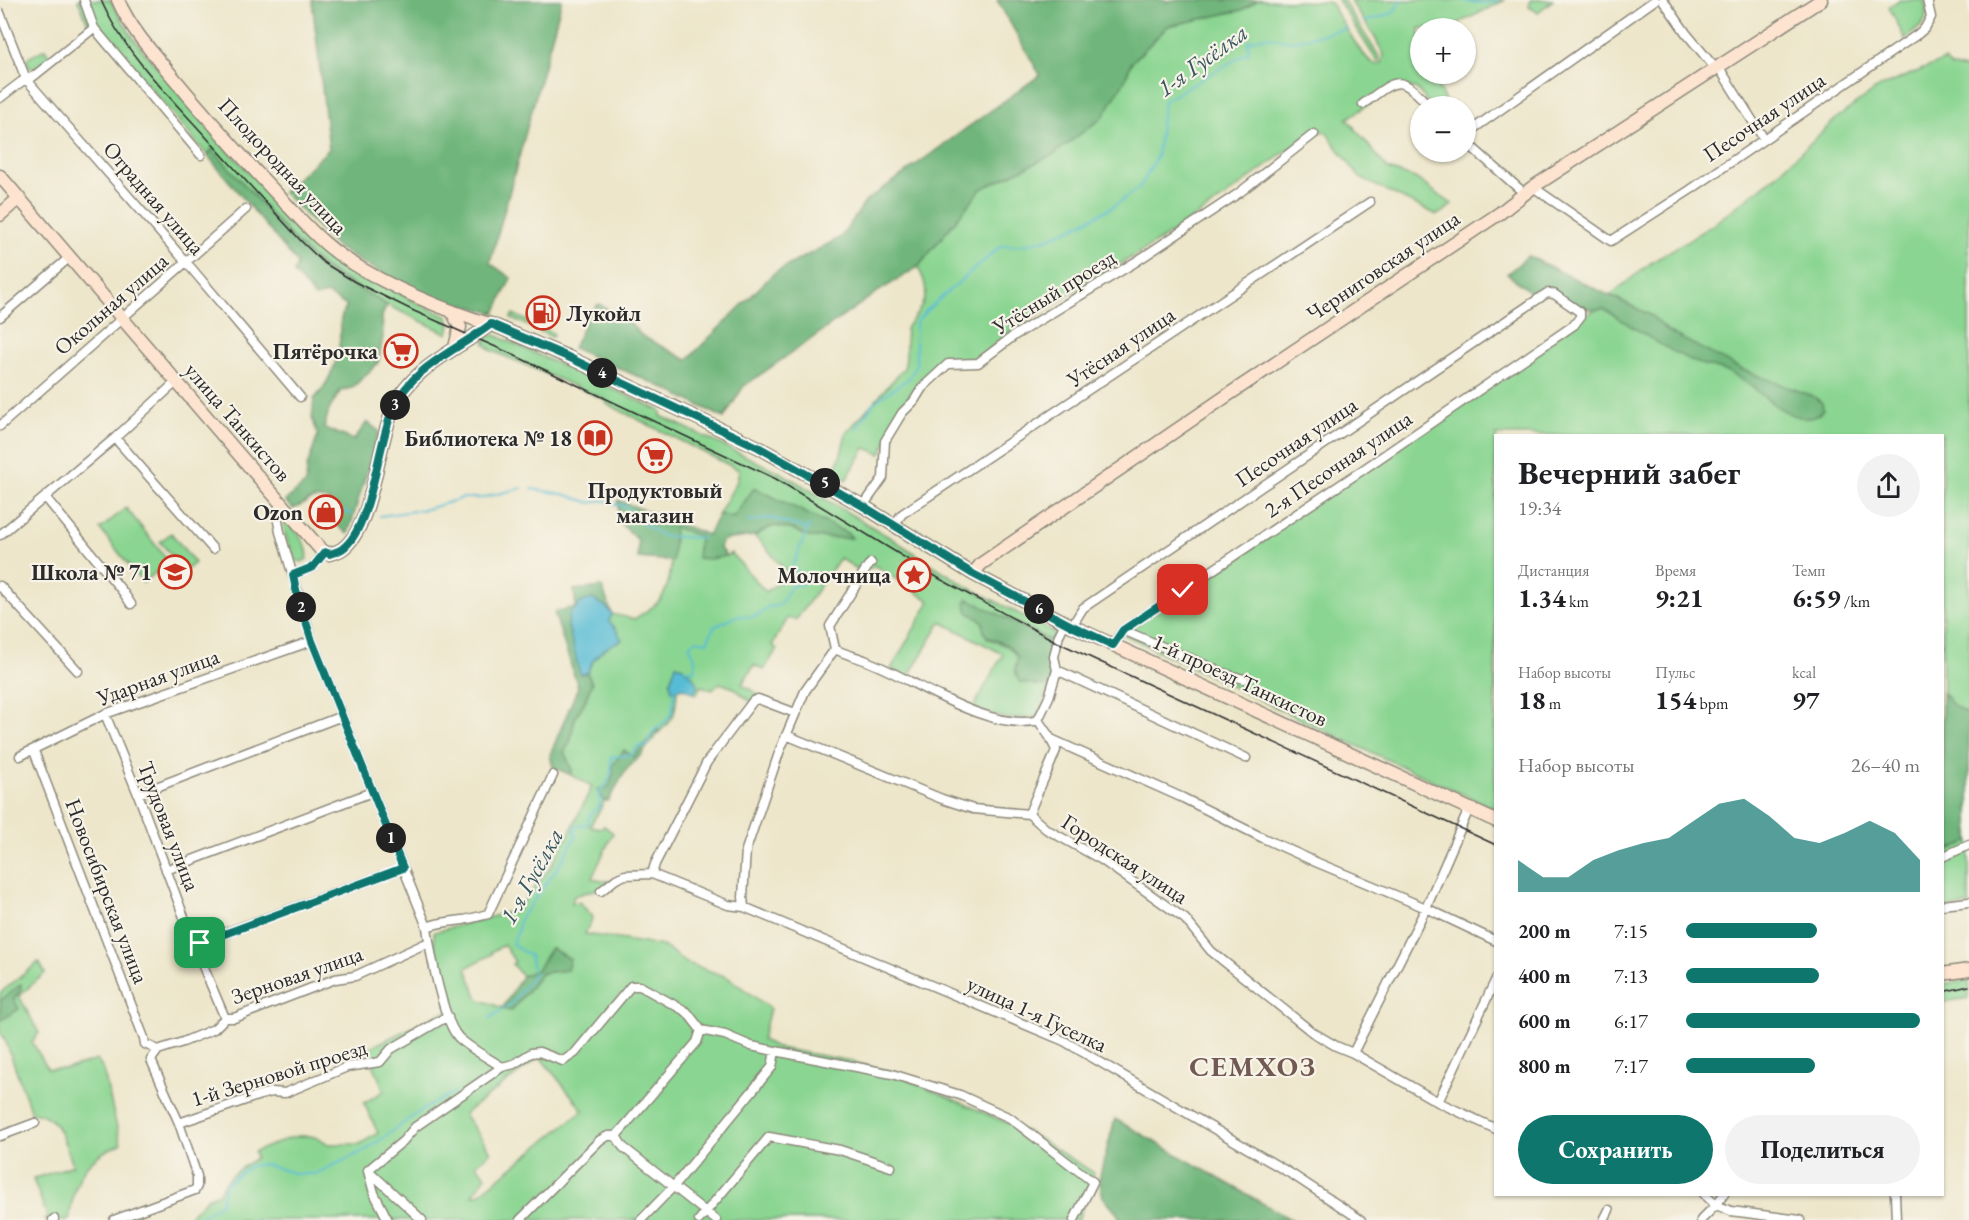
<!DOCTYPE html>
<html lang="ru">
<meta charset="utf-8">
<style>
:root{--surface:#fff;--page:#f2f2f2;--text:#202124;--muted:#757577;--accent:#0f766e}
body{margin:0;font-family:"EB Garamond",serif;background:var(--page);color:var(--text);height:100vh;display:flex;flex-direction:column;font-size:22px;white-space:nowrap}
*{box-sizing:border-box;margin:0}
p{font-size:20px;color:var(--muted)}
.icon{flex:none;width:33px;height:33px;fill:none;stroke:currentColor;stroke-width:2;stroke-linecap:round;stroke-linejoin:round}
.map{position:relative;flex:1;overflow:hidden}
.sheet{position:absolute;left:1494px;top:434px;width:450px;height:762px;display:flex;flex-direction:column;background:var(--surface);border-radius:0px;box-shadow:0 2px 4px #0004}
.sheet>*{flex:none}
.fabs{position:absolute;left:1410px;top:18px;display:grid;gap:12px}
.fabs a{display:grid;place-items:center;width:66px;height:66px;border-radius:50%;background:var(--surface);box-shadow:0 2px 4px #0004;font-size:30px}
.pin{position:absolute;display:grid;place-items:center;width:51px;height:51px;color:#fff;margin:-26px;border-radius:12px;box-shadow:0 3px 9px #0006}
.km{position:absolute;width:30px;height:30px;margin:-15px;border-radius:50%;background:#222;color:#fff;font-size:16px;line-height:30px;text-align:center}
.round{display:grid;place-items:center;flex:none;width:63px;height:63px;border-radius:32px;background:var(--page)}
.head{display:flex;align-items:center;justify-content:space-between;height:102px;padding:0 24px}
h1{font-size:33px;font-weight:700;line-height:45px}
.figures{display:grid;grid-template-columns:repeat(3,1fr);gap:9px;height:102px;padding:6px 24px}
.figures div{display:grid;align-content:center}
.figures b{font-size:26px;font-weight:700}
.figures small{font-size:16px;font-weight:400}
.figures p{font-size:16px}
.chart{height:168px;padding:12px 24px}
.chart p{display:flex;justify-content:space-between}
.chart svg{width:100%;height:108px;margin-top:6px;fill:var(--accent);opacity:.7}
.action{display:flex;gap:12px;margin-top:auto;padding:12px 24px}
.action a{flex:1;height:69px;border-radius:36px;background:var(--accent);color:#fff;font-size:24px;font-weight:700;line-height:69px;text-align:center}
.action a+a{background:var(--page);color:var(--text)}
ul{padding:0 24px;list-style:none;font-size:20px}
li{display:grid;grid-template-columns:96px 72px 1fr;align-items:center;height:45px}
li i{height:15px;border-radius:8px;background:var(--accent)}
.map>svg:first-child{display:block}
</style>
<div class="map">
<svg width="1969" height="1220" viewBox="0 0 1969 1220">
<rect width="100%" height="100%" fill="#f7f3e8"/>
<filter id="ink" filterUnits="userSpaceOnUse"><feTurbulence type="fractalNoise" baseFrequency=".0167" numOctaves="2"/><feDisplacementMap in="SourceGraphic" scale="12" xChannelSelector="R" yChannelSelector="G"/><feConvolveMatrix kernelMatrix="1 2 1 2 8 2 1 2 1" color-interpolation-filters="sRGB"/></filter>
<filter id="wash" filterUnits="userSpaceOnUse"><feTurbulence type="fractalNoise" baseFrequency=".008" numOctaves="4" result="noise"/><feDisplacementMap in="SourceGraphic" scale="24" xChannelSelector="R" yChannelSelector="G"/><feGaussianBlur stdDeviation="1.35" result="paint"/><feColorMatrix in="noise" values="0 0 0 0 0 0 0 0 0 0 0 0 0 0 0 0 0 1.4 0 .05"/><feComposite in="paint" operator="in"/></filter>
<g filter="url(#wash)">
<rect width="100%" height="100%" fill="#ede6ca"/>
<path fill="#8ad591" stroke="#5a805e" stroke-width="1.5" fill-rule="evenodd" d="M78,0h32l23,38 42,51 48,56 85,89 103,66 37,17 2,8 -2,9 -61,-29 -62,-37 -26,-23 -87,-96 -4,7 -110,-130 -10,-2z
M1258,0l69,2 4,2c8,12 31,54 42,59 4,3 5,1 9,0l2,-8 -10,-19 -24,-36h155l-56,28h-29v46h13l14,32h-16l-15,-18 -21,-1 -48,32 41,50 27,9 37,26 -7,7 -8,4 -77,-37 -34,-46 -13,-1 -91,68 -63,42 -96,57 -52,34 -34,27 -32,1 -23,20 -22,31 -19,43 -16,-6 -19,32 -13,-8 8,-17 5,-22 58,-65c4,-13 1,-24 2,-37 0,-5 4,-8 7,-12 15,-21 17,-29 5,-52l63,-78 73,-35 71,-74 6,-17 37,-37 74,-16z
M1338,0h5l37,58 -1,2 -2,1z
M1530,0h23l-15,12 -9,-5z
M1899,0h25c7,23 -3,26 -19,39l-16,-32z
M45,49l6,10 -20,10 -5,-10z
M1945,60l6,7 18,2v647l-16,-11 -10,-12 -1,-258h-446l-1,374 -166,-76 -206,-99 471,-324 10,-2 48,8 -42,-21 42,-33 59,-36 61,-47 66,-62 40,-29z
M513,314l40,19 1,2 -2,2 -41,-19z
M495,335l166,76v5l122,58 106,63 77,49 86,45 2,3 -3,7 -83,-42 15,23 4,16 22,9 9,11 -3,12 34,17 -12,30 -31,2 -33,-11 30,-54 -62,-32 -33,55 -17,-8 39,-68 -54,-35 -16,5 -20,-13 -44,62 -8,-2 -16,27 5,4 -13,21 -10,-5 -12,19 18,12 -10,5 -16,-13 -14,-5 -8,7 -11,-4 -4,8 -3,-1 3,-8 -14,-16 -7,-4 -6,17 4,9 3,-1c-1,20 -1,27 -17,41h-4l-23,26 -9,-7 -15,37 -12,3 7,11c-3,10 -10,16 -14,25l10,2 4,-2 9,7 -21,45 9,3h9l-6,6 -30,9 -2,7 7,-1 14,15 -8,17 78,12 24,17 40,14 43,31 -8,32 16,8 67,12 46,12 137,60 66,41 -16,47h-892l21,-22 12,-5c7,-17 22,-25 37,-35l-2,-6c25,-9 51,-27 74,-8h32l18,-11 -14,-30 20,-12 -17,-42 70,-34 16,-5 -19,-57v-21l83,-22 34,-44 21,-38 20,-42 -21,-11 1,-5 -8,-18 6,-10 5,-24 10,-17 7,-18 -5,-10c6,-16 20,-28 29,-44l-7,-8 3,-7 22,5c8,-5 17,-10 23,-16 17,-15 15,-56 16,-77l26,10 10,23 17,-3 5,-3 35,39 22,-18 -25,-30 -9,-8 15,-8 7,-2 19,4 13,7 43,1 -2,-4 -94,-46 -22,30 -14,-4 18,-33 2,-11 -132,-66 -1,-4 -115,-50 -6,-6v-4l4,-4zM504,945l11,17 -3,2 10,12 15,-6 14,-22 9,6 7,16 -25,3 -31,38 -33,-12 -12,-31 26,-14 -1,-2zM540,1057l43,53 -105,85h-5l13,-19 -10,-11 15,-13 -27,-38z
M126,508l43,54 -26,21 -43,-54z
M285,520c9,7 26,27 22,39l-5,3 -5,-1c-8,-12 -12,-24 -14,-38z
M171,533l24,30 -10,8 -25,-29z
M1969,841v64l-26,4 -1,-56z
M39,962l6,11 -26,23 20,37 -7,9 16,27h18l31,-9 6,9 18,75c-40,15 -46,36 -52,76h-25l4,-2 -15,-39 40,-14c-10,-24 -13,-51 -42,-53l-26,-73 -5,-7v-39z
M1969,980v18l-26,4v-18z"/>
<path fill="#6fb67b" stroke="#4d7053" stroke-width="1.5" d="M312,0h250l-72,263 21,15 -16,35 -59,-15 -32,-14 -45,-23 -22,-14 -54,-55 46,-43z
M997,0h169l1,2 4,-2h87l-16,10 -74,16 -37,37 -6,17 -22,37 -49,37 -73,35 -63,78 -39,24 -136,96 -19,31 -62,-31 -89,-39 17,-36 9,-8 31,19 12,13 45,24 87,-87 67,-36 25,-36 174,-126z
M212,149l87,96 25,23 63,37 -5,11 1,21 -5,26 -26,25 -11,2 -12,20 -5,18 30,12 13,-18 12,9 -31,103 -14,-11 3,-10 -7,-12c-19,-7 -21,2 -37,8l-8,-8 21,-18 1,-16 11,-32 -6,-17 2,-19c13,-13 22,-33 25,-51 3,-19 -3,-25 8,-42l-20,-12 -12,3 -21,-24 3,-10 -89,-107z
M1528,256l124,60 17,16 74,38 72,27 7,6 1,6c-6,9 -13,11 -23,8 -28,-7 -44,-32 -70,-44 -9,-4 -20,-6 -30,-9 -35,-14 -65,-36 -96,-55 -22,3 -36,-8 -53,-21l-14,9 -30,-23z
M754,488l95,46 3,4 -44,-1 -13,-7 -19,-4 -8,2 -14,8 -31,4 -4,7 7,9 -17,3 -12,-1 2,-22 -25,-9 -1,34 -35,-3v-18l-19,-18 -1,-22 90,35 11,-21 14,4z
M602,587l10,27 -8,-8 -22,-4 -7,9 -7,15 13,48 6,-1 5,10 -7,18 -10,17 -5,24 -6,10 8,18 -1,5 -18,-8 -3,-12 28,-68 -24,-75 22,-5 -2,-17z
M968,599l83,42 -2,17 4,5 -4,24 -30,-5 -4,-12 3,-13c-3,-3 -6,-8 -10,-11 -13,-9 -26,-3 -25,-24l-15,-10 -3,-9z
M1942,693l11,12 16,11v125l-27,12z
M657,730l3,1 -20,25 -14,14 -18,31h-4l-7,-12 12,-2 5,-15 -2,-4 2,-5 10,-13 9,7z
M551,948l19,11 -3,11 -25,3 -31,38 -9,-2 20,-33 15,-6z
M21,984v6l-7,9 5,10 -19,12v-20z
M1115,1119l177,101h-174l1,-4 -16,-19 -4,-18z"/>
<path fill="#57bcd5" stroke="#417480" stroke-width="1.5" d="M592,599l13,7 7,8 -3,7 7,8 6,11c-18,7 -28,15 -35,33l-7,1 -12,-48 1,-11 13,-13z
M676,665l7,2 2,4 6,3 7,11 -4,8 -9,-5 -13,2 -2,-8z"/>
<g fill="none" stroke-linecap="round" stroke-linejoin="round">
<path stroke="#57bcd5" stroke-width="2" d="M1462,0c10,3 27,5 36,0
M1364,22l29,-9 8,-13
M856,429l17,-26 36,-25 7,-11v-45l12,-13 73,-63 22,-1 23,-6 25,-10 43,-23 26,-19 17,-31 7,-55 85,-49 -1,-11 18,-4 28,4 53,-13
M532,489l31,5 28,9 11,-3 25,7 10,13 26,16 39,2
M341,510l10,4
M380,516l47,-7 36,-11h18l41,-10
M748,522l22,-4 38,11
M683,669l10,2c5,-10 1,-16 -4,-25l7,-6 11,2 7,-15 23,-11 13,1 9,-2 9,-8 12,-2 11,-19 11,-2 2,-7 -12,-9 17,-43
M490,1018l22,-15 22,-29 -4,-18 -18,-12 6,-13 1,-11 39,-53 18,-31 -2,-5 4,-6h9l3,-10 10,-9v-16c12,-8 12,-20 11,-33l19,-2 9,-9h8c4,-21 19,-19 25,-34 2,-7 2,-17 2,-24
M196,1220l25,-17 4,-18 25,-19 13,-2 34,10h18l51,-24 53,-38 35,-20"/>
</g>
</g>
<g filter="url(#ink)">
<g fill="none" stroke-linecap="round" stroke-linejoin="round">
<g stroke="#8c887a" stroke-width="11">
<path id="street" d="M84,0l10,28 107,127
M1663,0l23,33 29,35
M0,13l26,66 166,190 108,128
M1718,66l46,73
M0,98l21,-16 13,-6 60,-48
M1363,104c33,-24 36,-32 66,2
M1466,134l189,-134
M1466,142l58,51
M1533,187l78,54 79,-51 228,-156 7,-6 6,-11 -4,-17
M0,317l70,-60
M0,426l246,-217
M115,438l98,111
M46,498l77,94 8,12
M280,503l-3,13 3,16 32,109 115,286c3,24 16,95 32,111 12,11 29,20 43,29
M863,506l20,-28 2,-37 17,-28 12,-12 8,-13 26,-24 30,-1 37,-28 122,-74 102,-68 75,-59
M894,525l8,-11 468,-312
M0,535l115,-97 61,-56
M871,563l-3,3 -38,60 5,23c11,6 23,8 34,13 46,18 121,71 169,58l11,-23 8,-27 -3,-13 5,-22 6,-12
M293,575l20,-8 12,-15
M0,586l78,85
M1072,626l11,-18 464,-315 7,1 26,18v5l-6,8 -210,144 -241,161 -10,14
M1123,630l106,45 15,4
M1057,670l189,88
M105,714l33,80 59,158 28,66
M1038,720l13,19 132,59 80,40 55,25 108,45 70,33
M786,735l156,64 31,10 56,5 17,15 56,31 83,59 26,32 101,81 24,14 17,7 85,49 58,-123
M34,751l110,287 1,6 13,6 25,-8 31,-13 11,-11h9l101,-39 20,-3 74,-34
M20,756l85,-42 207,-73
M138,794l204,-78
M1029,814c8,-22 19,-42 27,-64l-5,-10
M1942,857l27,-12
M166,870l206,-78
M652,874l3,-10 52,-102 46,-61 5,-2 37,14
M601,891l15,-12 9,-4 27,-1 76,31 16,2 320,134 229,134 68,45
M1942,905l27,-3
M744,907l-1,-10 3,-47 34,-100 25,-59 30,-42
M427,927c12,-5 23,-5 36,-7 8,-1 17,-4 25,-6l65,-139
M195,944l208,-76
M1353,1053l73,-145 43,-99
M1438,1102l58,27
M179,1123l81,-28 12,-3 13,1 62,-26 33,-5 11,-13 57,-33
M0,1136l35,-13
M616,1136l7,11 93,73
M368,1170l35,-29 12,-14 87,-60 12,-3 17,-11 8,-1 24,9 12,-8 56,-67h9l47,26 14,18 24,5 26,11 24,5 117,23 68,21 50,23 83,64 -19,38
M368,1170l54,50
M368,1171l6,22 14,27
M1704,1194l12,11 15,6 69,9
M1895,1194l1,26
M53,1220l1,-1
M114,1220l81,-30 2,-4v-10l-18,-53 -28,-63 7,-10
M520,1220l80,-80 8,-4h8l81,-94 4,-12
M641,1220l33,-34 98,-119 3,-16
M699,1220l70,-83 71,13 51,17
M1604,1220l5,-10
M1701,1220l15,-15 8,-11"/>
</g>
<g stroke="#8c887a" stroke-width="15">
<path id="secondary" d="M118,0c11,26 31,49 49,70 35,42 71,83 109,123 23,24 45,51 73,68 45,29 98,50 149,66l70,30 190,90 105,59 110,68 99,52 424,195
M0,176l321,374 8,4c4,-1 10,-3 13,-5 32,-22 35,-107 52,-142 19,-41 64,-57 97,-83
M0,215l19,-17
M452,311l8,16 -5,20
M973,574l8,-10 244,-167 275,-184 33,-26 288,-187
M1942,974l27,-4"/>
</g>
<use href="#street" stroke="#fff" stroke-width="8"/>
<use href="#secondary" stroke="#fde4d0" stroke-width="12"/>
<path stroke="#2b2b2b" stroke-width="1.5" d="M101,0c20,47 62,90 96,127 35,39 70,77 105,115l22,21 31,19 59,29 91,40 271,128 164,100 117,63 439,203
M1942,992l27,-6"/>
</g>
</g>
<g fill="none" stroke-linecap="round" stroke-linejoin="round" filter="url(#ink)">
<g stroke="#fff" stroke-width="12">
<path id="route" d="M200,943l203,-75 -91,-227 -15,-47 -4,-19 20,-8 12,-15 4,2c4,-1 10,-3 13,-5 31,-22 35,-107 52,-142 19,-41 64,-57 97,-83l77,33 190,90 105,59 110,68 99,52 41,19 10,-15 60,-40"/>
</g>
<use href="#route" stroke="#0f766e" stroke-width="8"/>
</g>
<defs>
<g id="fuel-ring" transform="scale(1.725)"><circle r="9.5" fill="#f7f3e8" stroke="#c8321e" stroke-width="1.5"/><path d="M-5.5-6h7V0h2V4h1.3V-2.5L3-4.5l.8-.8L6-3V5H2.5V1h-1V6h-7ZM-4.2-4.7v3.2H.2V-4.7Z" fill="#c8321e"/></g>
<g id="supermarket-ring" transform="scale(1.725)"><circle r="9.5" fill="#f7f3e8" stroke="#c8321e" stroke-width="1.5"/><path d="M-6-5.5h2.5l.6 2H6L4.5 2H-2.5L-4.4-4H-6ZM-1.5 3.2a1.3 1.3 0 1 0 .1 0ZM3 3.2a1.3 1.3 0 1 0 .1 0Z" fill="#c8321e"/></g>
<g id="library-ring" transform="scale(1.725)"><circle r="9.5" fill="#f7f3e8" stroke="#c8321e" stroke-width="1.5"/><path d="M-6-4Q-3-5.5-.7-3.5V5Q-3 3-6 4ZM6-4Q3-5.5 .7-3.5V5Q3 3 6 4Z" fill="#c8321e"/></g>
<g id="shop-ring" transform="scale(1.725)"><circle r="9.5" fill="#f7f3e8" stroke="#c8321e" stroke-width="1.5"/><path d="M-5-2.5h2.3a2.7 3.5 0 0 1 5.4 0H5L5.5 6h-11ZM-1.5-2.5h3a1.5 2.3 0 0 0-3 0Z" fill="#c8321e"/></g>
<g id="school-ring" transform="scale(1.725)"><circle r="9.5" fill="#f7f3e8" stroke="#c8321e" stroke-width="1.5"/><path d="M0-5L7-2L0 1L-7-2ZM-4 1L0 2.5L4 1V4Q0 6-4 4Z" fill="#c8321e"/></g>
<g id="sight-ring" transform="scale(1.725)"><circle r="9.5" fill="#f7f3e8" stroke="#c8321e" stroke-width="1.5"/><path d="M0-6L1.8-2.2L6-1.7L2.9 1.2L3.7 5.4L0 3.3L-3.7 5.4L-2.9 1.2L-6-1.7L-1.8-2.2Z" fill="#c8321e"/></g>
</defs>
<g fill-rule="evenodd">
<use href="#fuel-ring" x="543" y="313"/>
<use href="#supermarket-ring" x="401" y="351"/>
<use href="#library-ring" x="595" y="438"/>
<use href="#supermarket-ring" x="655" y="456"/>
<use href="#shop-ring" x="326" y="512"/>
<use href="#school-ring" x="175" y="572"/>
<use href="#sight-ring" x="914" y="575"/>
</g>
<g text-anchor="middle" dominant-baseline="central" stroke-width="4.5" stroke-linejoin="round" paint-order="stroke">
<g font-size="22" fill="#2b2b2b" stroke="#f7f3e8">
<text transform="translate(1764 117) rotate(-34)">Песочная улица</text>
<text transform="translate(283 166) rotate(47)">Плодородная улица</text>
<text transform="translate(154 198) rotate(49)">Отрадная улица</text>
<text transform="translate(1383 266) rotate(-34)">Черниговская улица</text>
<text transform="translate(1054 292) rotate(-32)">Утёсный проезд</text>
<text transform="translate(111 304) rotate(-41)">Окольная улица</text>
<text transform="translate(1121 347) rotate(-34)">Утёсная улица</text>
<text transform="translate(238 422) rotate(49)">улица Танкистов</text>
<text transform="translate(1296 442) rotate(-34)">Песочная улица</text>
<text transform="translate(1338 464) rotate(-34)">2-я Песочная улица</text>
<text transform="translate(158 677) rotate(-20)">Ударная улица</text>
<text transform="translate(1240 680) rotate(25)">1-й проезд Танкистов</text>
<text transform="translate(169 826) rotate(69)">Трудовая улица</text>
<text transform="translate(1125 859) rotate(33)">Городская улица</text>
<text transform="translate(107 891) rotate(69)">Новосибирская улица</text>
<text transform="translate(297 975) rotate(-19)">Зерновая улица</text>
<text transform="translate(1037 1014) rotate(25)">улица 1-я Гуселка</text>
<text transform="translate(279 1073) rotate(-17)">1-й Зерновой проезд</text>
</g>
<g font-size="22" font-weight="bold" fill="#2b2b2b" stroke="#f7f3e8" text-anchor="end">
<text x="566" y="313" text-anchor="start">Лукойл</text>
<text x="378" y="351">Пятёрочка</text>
<text x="572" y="438">Библиотека № 18</text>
<text x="655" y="490" text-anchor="middle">Продуктовый<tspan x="655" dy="25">магазин</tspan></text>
<text x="303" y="512">Ozon</text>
<text x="152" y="572">Школа № 71</text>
<text x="891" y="575">Молочница</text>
</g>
<g font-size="24" font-style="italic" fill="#38565e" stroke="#f7f3e8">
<text transform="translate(1202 60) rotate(-36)">1-я Гусёлка</text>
<text transform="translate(531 876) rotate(-61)">1-я Гусёлка</text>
</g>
<g font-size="28" font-weight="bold" letter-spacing="1.5" fill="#725a53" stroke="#f7f3e8">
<text x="1253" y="1066">СЕМХОЗ</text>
</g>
</g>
</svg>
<div class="fabs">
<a>+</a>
<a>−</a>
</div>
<div class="pin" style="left:200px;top:943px;background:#1e9e55"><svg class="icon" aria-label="arrive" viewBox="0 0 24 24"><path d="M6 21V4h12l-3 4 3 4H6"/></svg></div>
<div class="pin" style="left:1183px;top:590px;background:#d93025"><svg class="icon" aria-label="check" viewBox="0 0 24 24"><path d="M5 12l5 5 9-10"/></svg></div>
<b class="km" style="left:391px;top:838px">1</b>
<b class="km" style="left:301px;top:607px">2</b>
<b class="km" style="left:395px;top:405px">3</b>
<b class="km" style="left:602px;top:373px">4</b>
<b class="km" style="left:825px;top:483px">5</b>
<b class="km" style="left:1039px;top:609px">6</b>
<section class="sheet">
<div class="head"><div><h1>Вечерний забег</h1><p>19:34</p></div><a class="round"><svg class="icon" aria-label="share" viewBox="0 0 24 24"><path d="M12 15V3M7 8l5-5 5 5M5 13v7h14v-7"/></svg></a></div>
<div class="figures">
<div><p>Дистанция</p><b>1.34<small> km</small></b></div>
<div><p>Время</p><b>9:21</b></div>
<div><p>Темп</p><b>6:59<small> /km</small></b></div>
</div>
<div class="figures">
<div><p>Набор высоты</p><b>18<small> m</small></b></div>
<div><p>Пульс</p><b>154<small> bpm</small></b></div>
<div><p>kcal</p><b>97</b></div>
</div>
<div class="chart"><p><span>Набор высоты</span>26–40 m</p>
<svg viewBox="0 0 160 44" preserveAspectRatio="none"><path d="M0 44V31L10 38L20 38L30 31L40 27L50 24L60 22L70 15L80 8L90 6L100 13L110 22L120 24L130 20L140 15L150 20L160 31V44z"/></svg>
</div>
<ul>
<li><b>200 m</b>7:15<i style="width:56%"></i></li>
<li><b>400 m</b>7:13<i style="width:57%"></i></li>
<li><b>600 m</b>6:17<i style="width:100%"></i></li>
<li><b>800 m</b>7:17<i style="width:55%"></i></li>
</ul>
<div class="action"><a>Сохранить</a><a>Поделиться</a></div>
</section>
</div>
